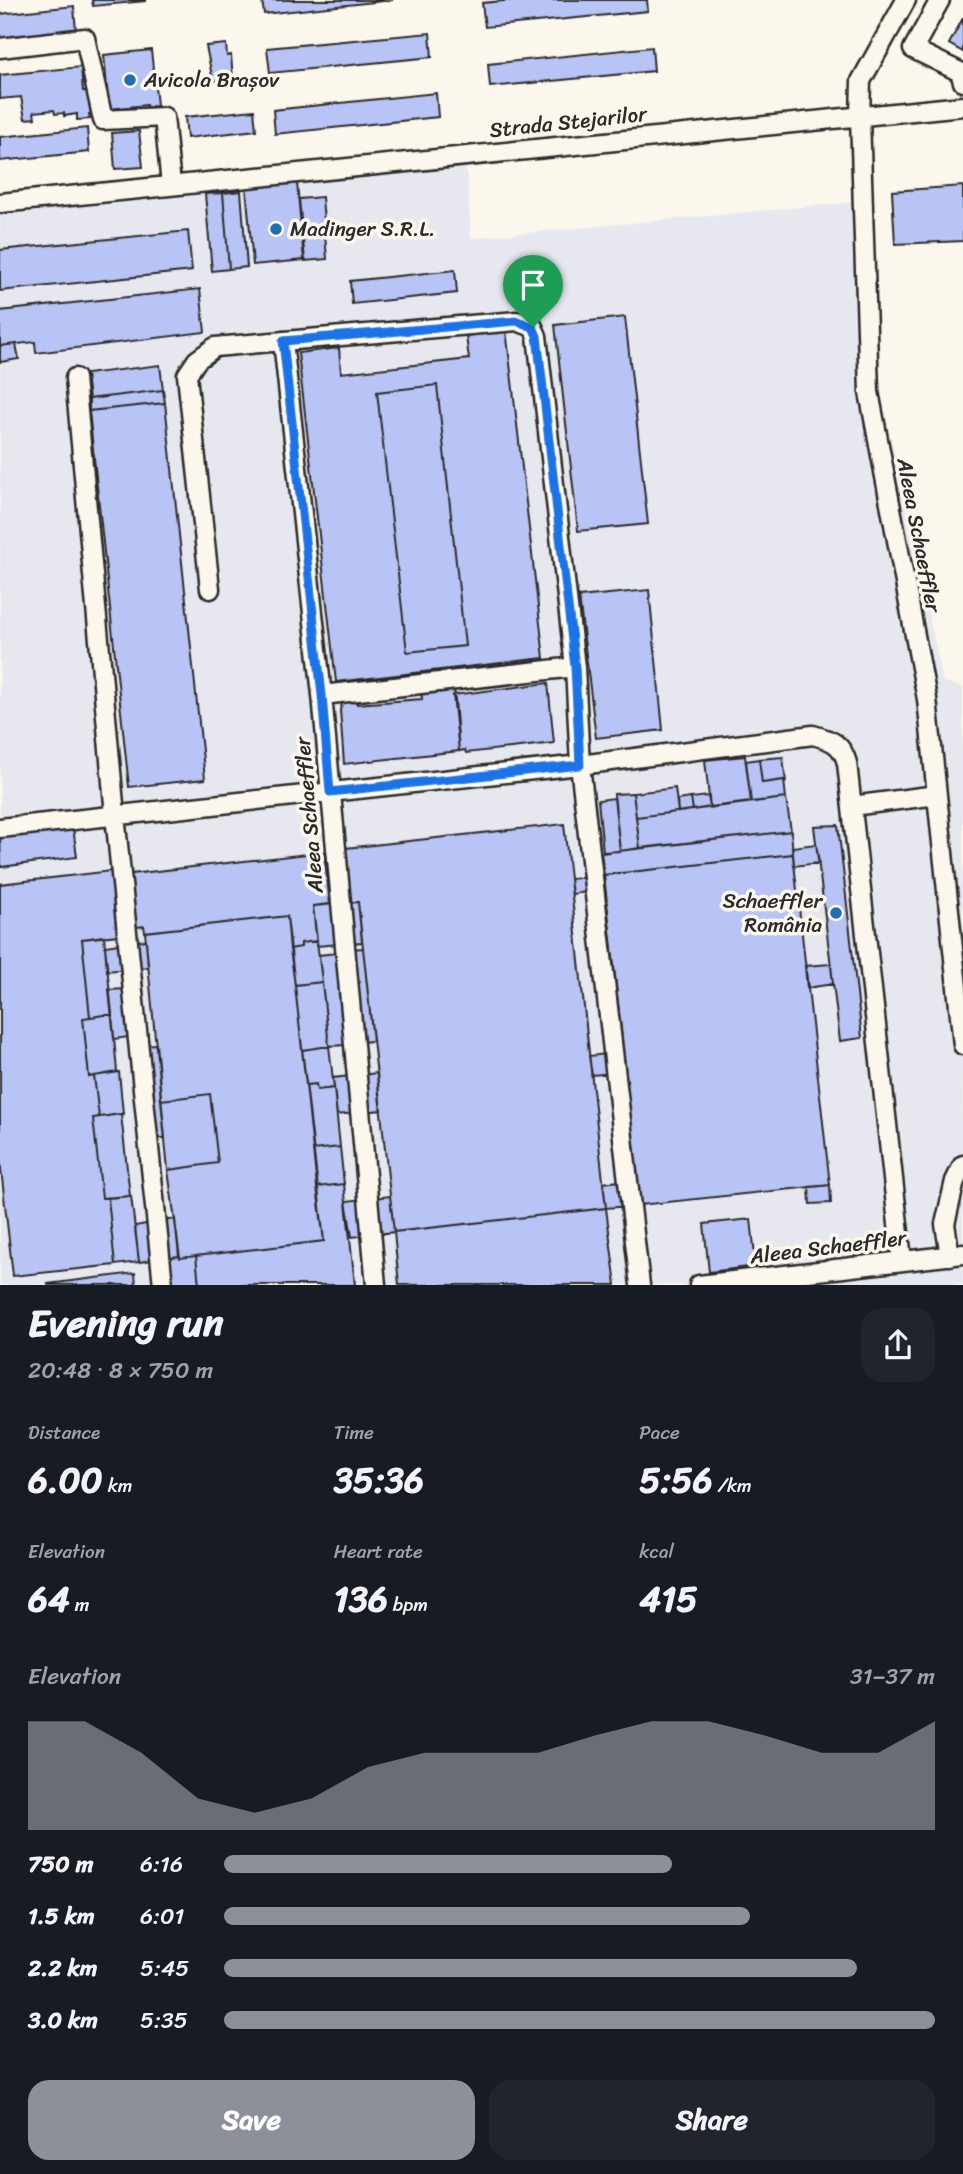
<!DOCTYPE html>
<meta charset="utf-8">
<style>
:root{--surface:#171b24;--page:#20242c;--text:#f1f3f6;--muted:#9ea1a6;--accent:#8c9099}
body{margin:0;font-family:Sriracha,sans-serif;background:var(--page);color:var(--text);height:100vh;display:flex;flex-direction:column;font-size:26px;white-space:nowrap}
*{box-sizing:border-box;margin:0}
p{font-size:23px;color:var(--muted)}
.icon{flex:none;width:38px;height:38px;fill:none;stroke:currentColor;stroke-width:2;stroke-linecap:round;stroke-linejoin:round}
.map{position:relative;height:1285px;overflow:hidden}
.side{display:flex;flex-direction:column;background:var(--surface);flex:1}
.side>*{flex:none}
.pin{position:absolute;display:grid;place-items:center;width:60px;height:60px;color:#fff;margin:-72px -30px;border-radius:50% 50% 50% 0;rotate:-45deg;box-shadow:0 0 7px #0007}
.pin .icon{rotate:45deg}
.round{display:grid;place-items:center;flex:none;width:74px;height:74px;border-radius:21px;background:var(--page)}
.headline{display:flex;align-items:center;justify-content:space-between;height:119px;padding:0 28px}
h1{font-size:38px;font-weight:800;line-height:52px}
.figures{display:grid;grid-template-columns:repeat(3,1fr);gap:10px;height:119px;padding:7px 28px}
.figures div{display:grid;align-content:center}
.figures b{font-size:35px;font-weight:800}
.figures small{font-size:19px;font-weight:400}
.figures p{font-size:19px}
.chart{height:196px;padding:14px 28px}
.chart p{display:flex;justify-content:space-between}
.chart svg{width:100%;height:126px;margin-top:7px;fill:var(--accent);opacity:.7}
.primary-button{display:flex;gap:14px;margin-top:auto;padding:14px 28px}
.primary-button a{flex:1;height:80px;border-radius:21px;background:var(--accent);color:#fff;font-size:28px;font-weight:800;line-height:80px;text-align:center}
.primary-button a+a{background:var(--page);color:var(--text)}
ul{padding:0 28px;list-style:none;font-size:23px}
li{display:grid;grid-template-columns:112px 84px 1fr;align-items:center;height:52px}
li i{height:18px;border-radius:9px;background:var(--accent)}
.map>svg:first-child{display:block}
</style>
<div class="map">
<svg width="963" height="1285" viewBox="0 0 963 1285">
<rect width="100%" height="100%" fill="#fbf7ec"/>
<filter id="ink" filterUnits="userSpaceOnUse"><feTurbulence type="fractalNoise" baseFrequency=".0143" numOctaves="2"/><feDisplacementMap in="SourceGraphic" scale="14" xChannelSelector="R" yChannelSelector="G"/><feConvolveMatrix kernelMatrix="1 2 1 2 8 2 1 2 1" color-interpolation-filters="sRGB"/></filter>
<g filter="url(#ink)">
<path fill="#e7e8ef" d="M466,160l5,78 385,-36 25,190 62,289 20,7v597h-963v-1075z"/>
<path fill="#b8c4f5" stroke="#2b2b2b" stroke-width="2" d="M92,0h53v1l-52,5z
M262,0h131l-129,14z
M514,0h133l1,11 -163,16 -3,-24z
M74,6l2,26 -76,7v-25z
M963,18v34l-14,-8z
M430,33l2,24 -162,16 -3,-25z
M226,44l1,12 4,-1 2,24 -20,2 -7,-35z
M652,47l2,24 -164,16 -2,-23z
M151,50l6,55 -10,3 -1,-3 -37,4 -5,-54z
M81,67l2,24h7l3,22 -4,1 1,5 -13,1v-6l-13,2v-3l-9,1 -1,-4 -20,2 1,6 -10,1 -4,-22 -21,2v-24z
M436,93l2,24 -163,17 -2,-24z
M254,110l2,20 -69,8 -2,-21z
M87,128l2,24 -89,9v-24z
M139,131l4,36 -28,2 -3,-36z
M297,183l7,77 -51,5 -7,-78z
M963,186v55l-68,3 -3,-53z
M241,191l6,76 -18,2 -6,-76z
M223,193l6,76 -17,2 -7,-77z
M322,197l5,62 -22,2 -6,-62z
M188,231l4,40 -192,20v-41z
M455,270l2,23 -105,11 -2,-23z
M200,289l5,43 -169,21 -1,-11 -35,4v-35z
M625,317l23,207 -70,7 -23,-206z
M506,329l38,329 -208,24 -38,-329 41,-5 2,25 128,-14 -3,-23z
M16,344l3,15 -19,3v-16z
M160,365l3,25 -74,9 -3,-25z
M437,385l28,261 -58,6 -30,-260z
M163,390l2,13 -76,8v-12z
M165,403l40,376 -76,8 -40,-376z
M649,590l14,140 -67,8 -17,-141z
M548,683l6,60 -88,10 -1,-3 -6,1 -6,-56z
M454,687l5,64 -115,13 -4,-54 3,-9 13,-3 1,6 65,-5 -1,-8z
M745,756l6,46 -41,5 -5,-47z
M783,757l3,26 -2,-3 -22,3 -3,-24z
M759,759l3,24 22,-3 2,18 -35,4 -5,-41z
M675,788l3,24 -42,5 -3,-24z
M633,793l7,55 -20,3 -6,-57z
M708,796l2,11 -17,3 -2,-12z
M614,798l6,53 -17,1 -5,-52z
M691,798l2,12 -15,2 -1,-12z
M786,798l5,33 -151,17 -4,-31z
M564,824l42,384 -212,24 -36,-330 -16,2 -5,-55z
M838,825l24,213 -22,3 -26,-215z
M73,827l4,30 -76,10 -1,-31z
M791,831l2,23 -189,21 -3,-22z
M816,844l3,19 -25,3 -2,-19z
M324,852l6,52 -17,2 4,35 -16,2v4l-11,2 -3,-33 -142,16 -1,-6 -15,2 -6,-53z
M793,854l37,331 -190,20 -36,-330z
M111,871l7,64 -36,4 8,78 -7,1 6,59 5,-1 5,41 -6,1 9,80h6l7,67 -102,11 -13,-116v-276z
M604,875l1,15 -33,4 -2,-15z
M358,902l4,40 -45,4 -4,-40z
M287,916l37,325 -144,17 -12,-88 50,-7 -8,-69 -49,6 -16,-168z
M104,936l8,78 -22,3 -8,-78z
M146,940l2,27 -41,4 -2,-25z
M317,941l5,41 -27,3 -5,-36 11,-2v-4z
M363,948l10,93 -13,1 -11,-93z
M336,953l10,92 -17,1 -10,-91z
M831,964l2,20 -26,4 -2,-22z
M322,982l7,64 -27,4 -7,-65z
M125,989l5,48 -16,2 -5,-49z
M112,1014l5,58 -28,5 -6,-59z
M156,1044l9,94h-11l-10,-93z
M329,1046l5,42 -17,2 -1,-6 -10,1 -4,-35z
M623,1052l2,20 -33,3 -3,-19z
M119,1072l4,42 -24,3 -5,-41z
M377,1073l4,37 -44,5 -4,-37z
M316,1084l1,6 17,-2 6,59 -27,3 -7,-65z
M210,1094l8,69 -50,7 -7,-70z
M121,1114l9,82 -28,2 -9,-80z
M340,1147l4,37 -27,3 -4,-37z
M637,1179l3,26 -34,3 -3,-25z
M344,1184l11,101h-156l-3,-29 128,-15 -7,-54z
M830,1185l1,18 -21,1 -1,-17z
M131,1196l8,66 -24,3 -7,-67z
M390,1196l4,36 -42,5 -6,-36z
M606,1208l10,77h-217l-5,-53z
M175,1219l4,37 -40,6 -4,-36z
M751,1219l5,47 -47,6 -5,-48z
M179,1256l1,2 16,-2 3,29h-32l-4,-27z
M135,1273l1,12h-88v-1z"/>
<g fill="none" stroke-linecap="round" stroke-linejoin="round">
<g stroke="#2b2b2b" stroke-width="23">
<path id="minor" d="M906,0l-45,81 -1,36 9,275 58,307 36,346
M940,0l-27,49 47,23 3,10
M0,48l85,-10 18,82 61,-3 7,68
M0,203l963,-97
M283,341l39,354 54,590
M75,378l40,437 48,470
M210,589l-23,-214 10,-15 18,-13 302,-26 16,6 4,9 38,331 5,98 233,-30c19,5 29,9 34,28l55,497
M322,695l253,-28
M852,806l85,-11
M0,828l580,-63 60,520
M950,1256l-5,-32 10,-43 8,-16
M699,1285l264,-31"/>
</g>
<use href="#minor" stroke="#fbf7ec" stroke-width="18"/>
</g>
</g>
<g fill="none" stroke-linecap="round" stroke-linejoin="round" filter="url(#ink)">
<g stroke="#fff" stroke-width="14">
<path id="route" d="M517,321l16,6 4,9 38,331 5,98 -250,27 -8,-97 -39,-354z"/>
</g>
<use href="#route" stroke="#1a73e8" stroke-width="9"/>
</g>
<g fill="#1f6fb2" stroke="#fbf7ec" stroke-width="2.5">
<circle cx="130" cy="80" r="7"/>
<circle cx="276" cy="229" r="7"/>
<circle cx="836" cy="913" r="7"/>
</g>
<g text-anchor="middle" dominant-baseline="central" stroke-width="7" stroke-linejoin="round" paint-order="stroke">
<g font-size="21" fill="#2b2b2b" stroke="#fbf7ec" text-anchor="start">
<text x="144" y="80">Avicola Brașov</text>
<text x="290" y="229">Madinger S.R.L.</text>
<text x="822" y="901" text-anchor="end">Schaeffler<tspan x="822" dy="24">România</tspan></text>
</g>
<g font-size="21" fill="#2b2b2b" stroke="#fbf7ec">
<text transform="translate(568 122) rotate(-6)">Strada Stejarilor</text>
<text transform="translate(919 535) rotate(79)">Aleea Schaeffler</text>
<text transform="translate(309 815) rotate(-95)">Aleea Schaeffler</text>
<text transform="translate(828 1247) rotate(-7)">Aleea Schaeffler</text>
</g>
</g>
</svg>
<div class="pin" style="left:533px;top:327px;background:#1e9e55"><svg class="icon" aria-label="arrive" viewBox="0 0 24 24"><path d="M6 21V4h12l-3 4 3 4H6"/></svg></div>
</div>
<section class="side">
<div class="headline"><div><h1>Evening run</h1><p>20:48 · 8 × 750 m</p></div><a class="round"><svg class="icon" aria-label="share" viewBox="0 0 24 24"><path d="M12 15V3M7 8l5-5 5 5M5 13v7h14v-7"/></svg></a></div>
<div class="figures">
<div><p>Distance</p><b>6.00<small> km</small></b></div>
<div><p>Time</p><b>35:36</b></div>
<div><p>Pace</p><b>5:56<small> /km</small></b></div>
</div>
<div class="figures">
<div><p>Elevation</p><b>64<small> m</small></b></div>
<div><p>Heart rate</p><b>136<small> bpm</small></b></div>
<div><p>kcal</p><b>415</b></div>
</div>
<div class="chart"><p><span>Elevation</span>31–37 m</p>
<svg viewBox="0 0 160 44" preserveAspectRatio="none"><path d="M0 44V6L10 6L20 17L30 33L40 38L50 33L60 22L70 17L80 17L90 17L100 11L110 6L120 6L130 11L140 17L150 17L160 6V44z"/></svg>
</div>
<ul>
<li><b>750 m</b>6:16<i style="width:63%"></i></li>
<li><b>1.5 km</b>6:01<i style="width:74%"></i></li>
<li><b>2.2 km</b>5:45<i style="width:89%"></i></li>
<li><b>3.0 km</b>5:35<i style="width:100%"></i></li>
</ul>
<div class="primary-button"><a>Save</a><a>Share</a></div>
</section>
